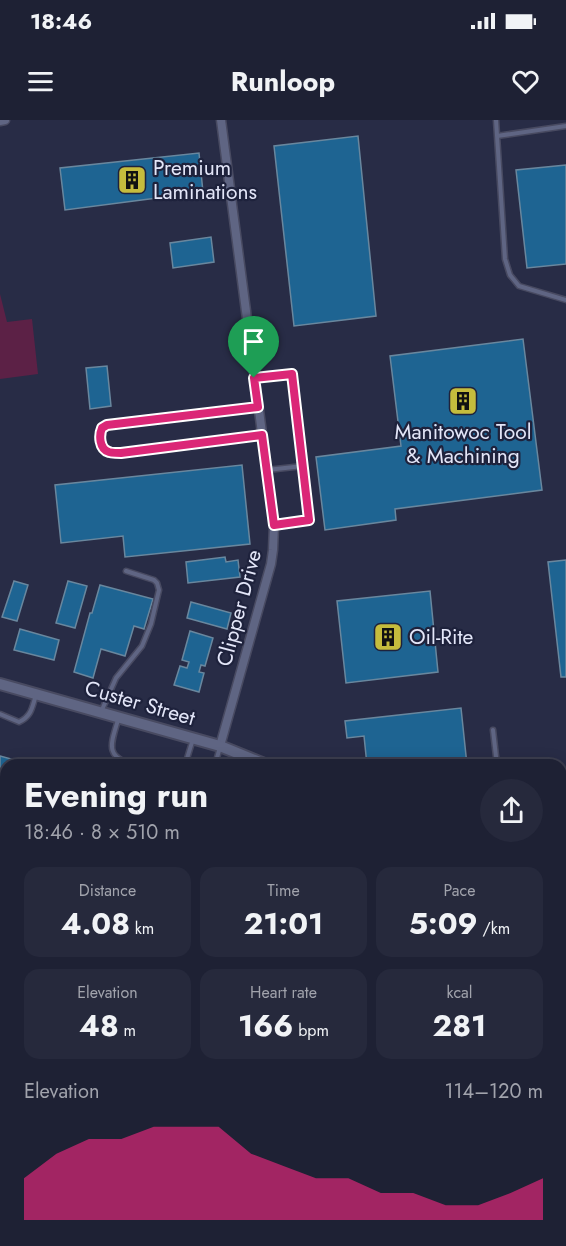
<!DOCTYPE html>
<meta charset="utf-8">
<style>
:root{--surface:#1e2134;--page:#26293c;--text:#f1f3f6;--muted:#a1a3ac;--line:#3c3e4f;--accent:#db2777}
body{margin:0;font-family:Jost,sans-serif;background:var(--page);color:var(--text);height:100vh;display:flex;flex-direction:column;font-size:22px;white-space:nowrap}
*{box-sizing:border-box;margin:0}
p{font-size:20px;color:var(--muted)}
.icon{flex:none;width:33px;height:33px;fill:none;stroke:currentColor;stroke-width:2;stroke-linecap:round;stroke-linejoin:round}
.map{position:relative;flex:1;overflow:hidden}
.panel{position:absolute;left:0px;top:639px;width:567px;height:488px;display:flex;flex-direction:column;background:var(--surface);border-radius:18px 18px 0 0;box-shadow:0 3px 15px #0003,0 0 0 2px var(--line)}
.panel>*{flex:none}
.pin{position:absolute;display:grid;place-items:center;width:51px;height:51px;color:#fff;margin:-62px -26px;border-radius:50% 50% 50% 0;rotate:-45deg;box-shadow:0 0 6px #0007}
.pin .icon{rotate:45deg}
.round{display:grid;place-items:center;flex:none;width:63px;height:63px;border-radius:32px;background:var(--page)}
.summary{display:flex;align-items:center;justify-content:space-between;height:102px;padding:0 24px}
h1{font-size:33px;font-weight:700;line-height:45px}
.figures{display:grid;grid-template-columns:repeat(3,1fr);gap:9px;height:102px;padding:6px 24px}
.figures div{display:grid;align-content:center;border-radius:15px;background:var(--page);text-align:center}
.figures b{font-size:30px;font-weight:700}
.figures small{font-size:16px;font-weight:400}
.figures p{font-size:16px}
.chart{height:168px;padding:12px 24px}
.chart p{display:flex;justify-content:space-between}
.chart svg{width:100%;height:108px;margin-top:6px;fill:var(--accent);opacity:.7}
.status{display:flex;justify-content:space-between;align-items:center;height:42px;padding:0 30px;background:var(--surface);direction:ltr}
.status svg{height:16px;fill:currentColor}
header{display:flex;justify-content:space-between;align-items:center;height:78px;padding:0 24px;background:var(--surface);font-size:27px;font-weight:700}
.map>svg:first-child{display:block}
</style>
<div class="status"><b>18:46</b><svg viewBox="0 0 49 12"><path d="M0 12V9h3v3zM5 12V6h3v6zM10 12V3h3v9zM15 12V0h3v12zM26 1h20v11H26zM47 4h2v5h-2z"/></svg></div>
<header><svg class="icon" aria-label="menu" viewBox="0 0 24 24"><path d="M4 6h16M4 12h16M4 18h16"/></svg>Runloop<svg class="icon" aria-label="heart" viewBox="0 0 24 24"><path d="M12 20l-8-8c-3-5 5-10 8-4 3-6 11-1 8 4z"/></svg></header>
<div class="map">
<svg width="566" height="1126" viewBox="0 0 566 1126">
<rect width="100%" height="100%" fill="#282c46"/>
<path fill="#5c2146" d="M0,174l7,28 25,-3 6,55 -38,5z"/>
<path fill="#1e6492" stroke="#69879e" stroke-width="1.5" d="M358,16l18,180 -82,10 -20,-180z
M199,33l4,39 -138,18 -5,-42z
M566,45v99l-39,4 -11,-98z
M211,117l3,25 -41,6 -3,-25z
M523,219l19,151 -147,19 1,11 -71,10 -9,-73 85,-11 -11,-90z
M107,246l4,40 -21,3 -4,-41z
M242,345l8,79 -125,13 -2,-21 -62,7 -6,-58z
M225,437l1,5 12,-2 2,17 -52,6 -2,-21z
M566,440v117h-5l-13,-115z
M14,461l14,4 -11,36 -15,-4z
M68,461l19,5 -12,42 -19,-5z
M100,465l53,14 -9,30 -10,-3 -9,30 -24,-7 -8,29 -19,-6 16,-59h2z
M430,471l8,81 -92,11 -9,-82z
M191,482l40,11 -4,16 -40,-11z
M20,509l39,11 -5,20 -40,-10z
M190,511l23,7 -8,28 -4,-1 -2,7 5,1 -5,19 -25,-7 6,-19 7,2 2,-6 -7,-2z
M461,588l6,57h-100l-3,-29 -17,2 -2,-17z
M0,636l33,9h-27v61l-6,-2z
M0,718l6,2v22l-6,-2z
M6,918v35h-6v-34z
M42,1120v2l4,-1 1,5h-12l-1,-5z
M321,1120h25v5l-24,1z
M362,1120h12l1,6h-13z
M429,1120h55v5l7,-1v2h-61z"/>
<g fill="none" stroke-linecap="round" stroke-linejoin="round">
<g stroke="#484a61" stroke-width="7">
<path id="service" d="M496,0l9,139 5,16 9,11 47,14
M497,16l69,-10
M255,258l37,-4 17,146 -34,4
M257,287l-150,18 -5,3c-3,7 -3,21 7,25 1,0 11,0 12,0l141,-18
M267,350l36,-4
M101,592l15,-34 26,-32 9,-22 8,-34 -2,-7 -3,-3 -28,-9
M0,594l19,8c13,-6 13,-15 17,-27
M118,600c-7,24 -14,37 16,45
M493,610l4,35
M185,645l8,-26
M215,645l5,-18
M0,874l6,3"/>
</g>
<g stroke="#484a61" stroke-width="11">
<path id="minor" d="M0,1l5,-1
M220,626l51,-182 2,-14 1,-25 -53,-405
M195,1120l22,6"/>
</g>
<g stroke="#484a61" stroke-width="14">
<path id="tertiary" d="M0,564l220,62 47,19"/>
</g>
<g stroke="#484a61" stroke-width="14">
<path id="secondary" d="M561,980h5
M0,1020l6,1
M392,1120l1,6"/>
</g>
<path stroke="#62667d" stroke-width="1.5" stroke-dasharray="1.5 4.5" stroke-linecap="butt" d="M0,1003l6,1"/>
<use href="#service" stroke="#5f6583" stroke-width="4"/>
<use href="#minor" stroke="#5f6583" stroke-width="8"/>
<use href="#tertiary" stroke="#5f6583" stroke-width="10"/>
<use href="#secondary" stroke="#8175a5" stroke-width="10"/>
</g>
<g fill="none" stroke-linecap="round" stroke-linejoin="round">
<g stroke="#fff" stroke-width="12">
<path id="route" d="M292,254l17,146 -35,5 -12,-90 -141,18c-1,0 -11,0 -12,-1 -10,-3 -10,-17 -7,-24l5,-3 151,-18 -4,-29z"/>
</g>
<use href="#route" stroke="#db2777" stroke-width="8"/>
</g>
<defs>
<g id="building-square" transform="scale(1.5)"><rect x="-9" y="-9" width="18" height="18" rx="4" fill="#c5bc3d" stroke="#1e223c"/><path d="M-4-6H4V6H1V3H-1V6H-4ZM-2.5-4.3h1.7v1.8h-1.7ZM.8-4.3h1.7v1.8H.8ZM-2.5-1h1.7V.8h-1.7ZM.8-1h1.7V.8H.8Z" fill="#111"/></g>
</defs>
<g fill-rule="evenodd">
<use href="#building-square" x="132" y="60"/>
<use href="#building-square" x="463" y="281"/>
<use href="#building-square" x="388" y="517"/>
</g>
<g text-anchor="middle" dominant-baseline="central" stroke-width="4.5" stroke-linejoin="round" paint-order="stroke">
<g font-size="21" fill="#e3e6f8" stroke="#1e223c" text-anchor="start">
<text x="153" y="48">Premium<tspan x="153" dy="24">Laminations</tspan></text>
<text x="463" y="312" text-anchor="middle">Manitowoc Tool<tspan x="463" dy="24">&amp; Machining</tspan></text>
<text x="409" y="517">Oil-Rite</text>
</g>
<g font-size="21" fill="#e3e6f8" stroke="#1e223c">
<text transform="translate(239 488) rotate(-75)">Clipper Drive</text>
<text transform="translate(140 583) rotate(16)">Custer Street</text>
</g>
</g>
</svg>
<div class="pin" style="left:254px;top:258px;background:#1e9e55"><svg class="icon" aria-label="arrive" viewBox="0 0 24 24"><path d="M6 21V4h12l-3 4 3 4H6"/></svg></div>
<section class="panel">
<div class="summary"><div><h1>Evening run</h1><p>18:46 · 8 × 510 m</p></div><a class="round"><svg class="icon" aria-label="share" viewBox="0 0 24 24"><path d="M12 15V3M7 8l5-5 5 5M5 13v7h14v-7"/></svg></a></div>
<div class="figures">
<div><p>Distance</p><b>4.08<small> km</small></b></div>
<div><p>Time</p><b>21:01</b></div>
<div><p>Pace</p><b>5:09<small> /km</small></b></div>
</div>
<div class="figures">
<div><p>Elevation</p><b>48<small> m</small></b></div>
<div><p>Heart rate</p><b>166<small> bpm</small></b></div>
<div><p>kcal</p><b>281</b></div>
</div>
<div class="chart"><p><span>Elevation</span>114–120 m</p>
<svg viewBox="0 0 160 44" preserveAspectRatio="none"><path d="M0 44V27L10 17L20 11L30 11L40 6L50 6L60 6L70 17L80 22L90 27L100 27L110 33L120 33L130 38L140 38L150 33L160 27V44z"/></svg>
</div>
</section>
</div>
